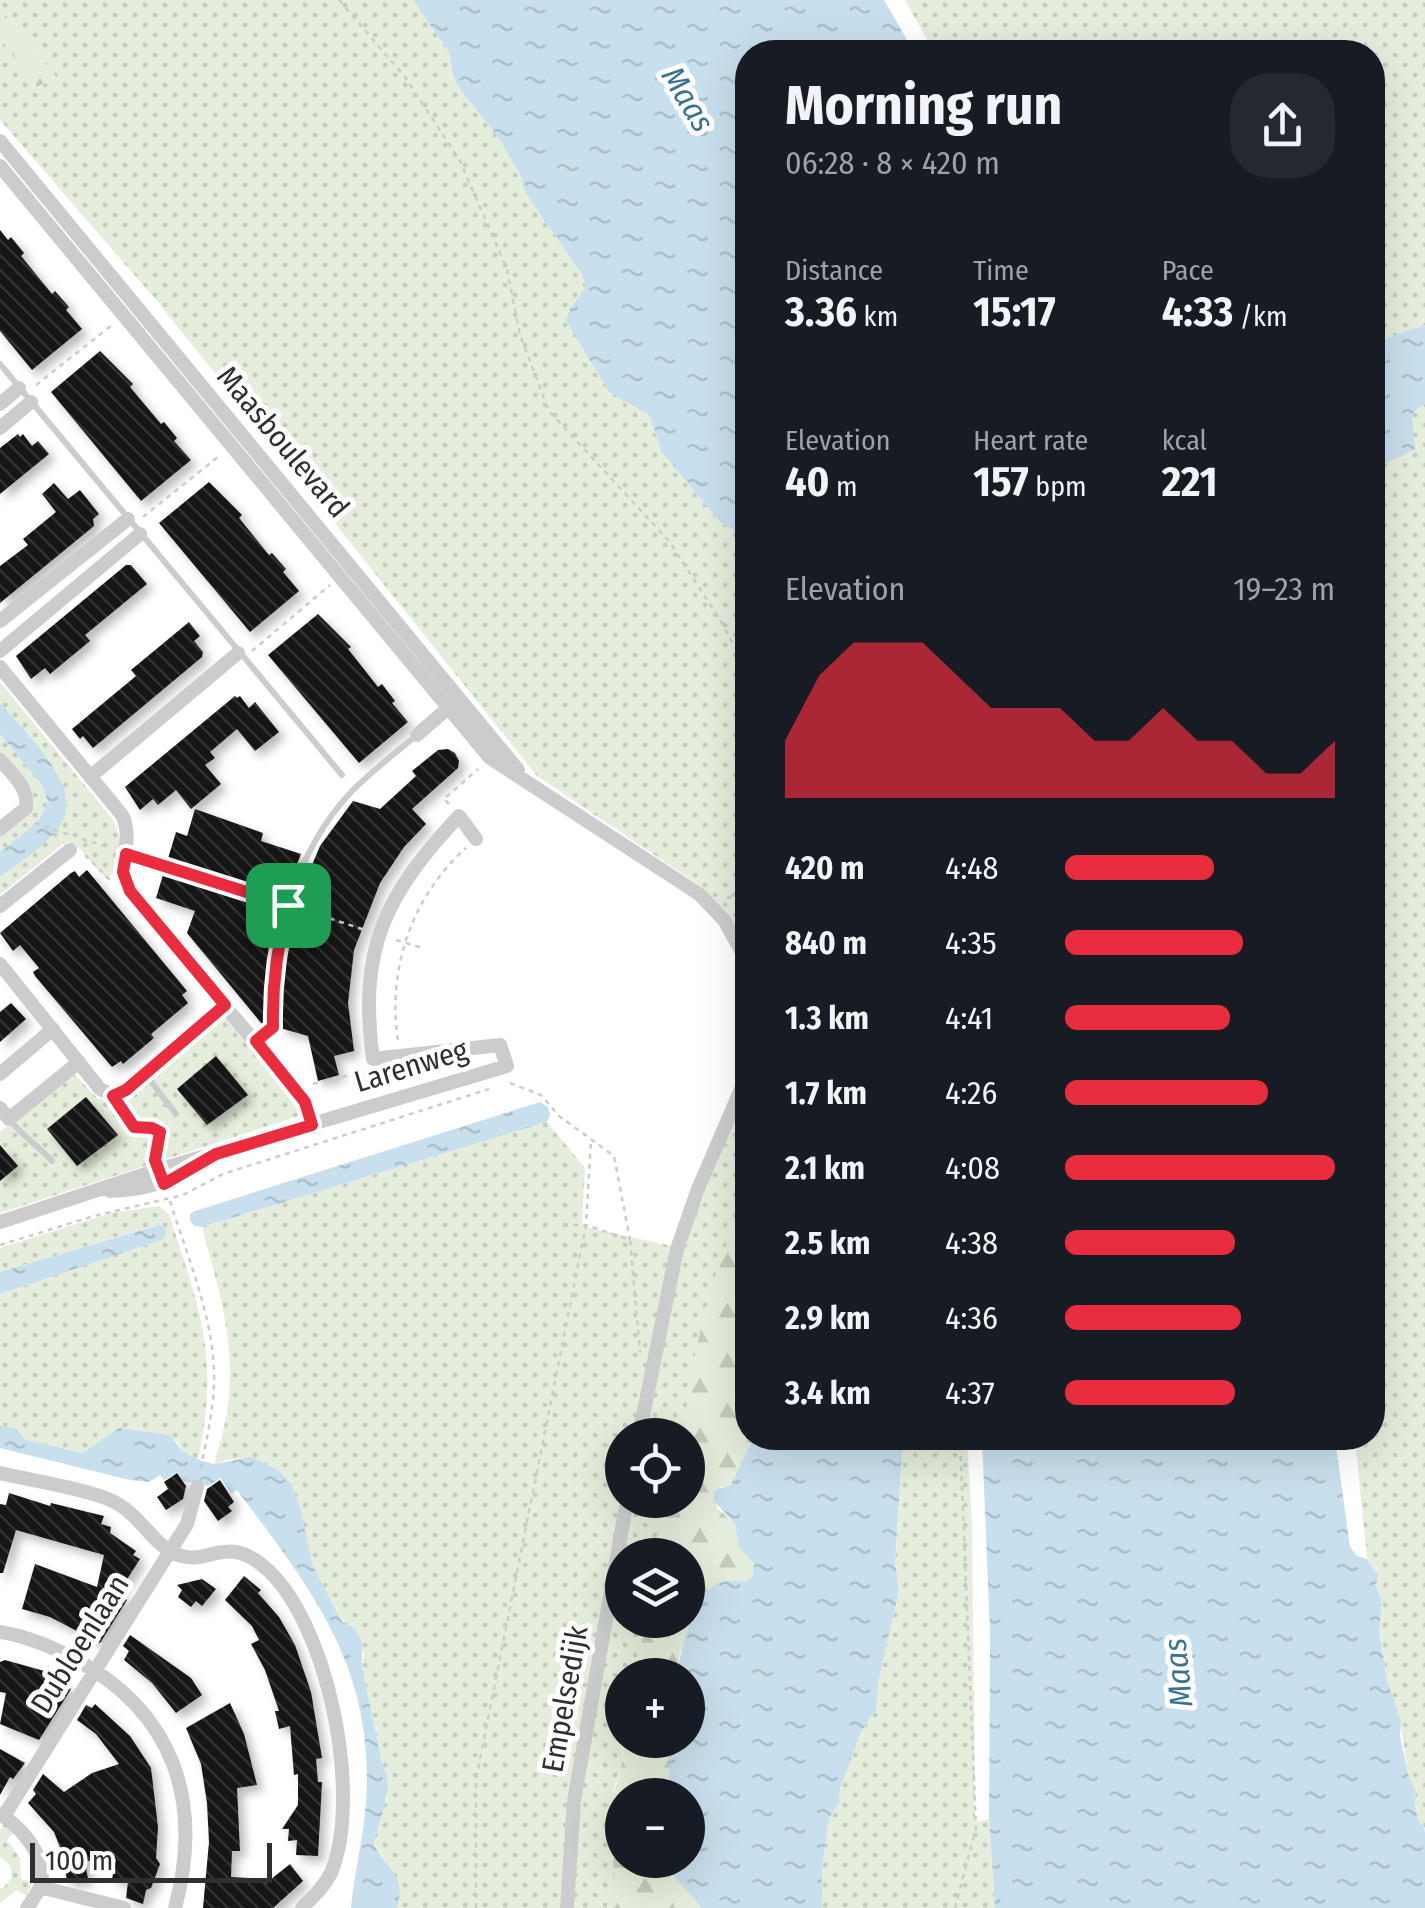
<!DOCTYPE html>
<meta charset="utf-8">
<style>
:root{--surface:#171b24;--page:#242831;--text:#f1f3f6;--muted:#9ea1a6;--accent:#ea2d3e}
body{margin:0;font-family:"Fira Sans Condensed",sans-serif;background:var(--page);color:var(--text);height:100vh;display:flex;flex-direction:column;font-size:38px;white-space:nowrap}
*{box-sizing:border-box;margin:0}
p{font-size:32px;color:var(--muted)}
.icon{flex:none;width:55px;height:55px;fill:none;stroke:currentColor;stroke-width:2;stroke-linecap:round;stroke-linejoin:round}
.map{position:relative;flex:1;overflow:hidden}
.side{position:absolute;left:735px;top:40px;width:650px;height:1410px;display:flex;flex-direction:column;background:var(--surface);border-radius:40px;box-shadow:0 10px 40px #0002}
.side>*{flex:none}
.tools{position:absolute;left:605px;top:1418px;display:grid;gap:20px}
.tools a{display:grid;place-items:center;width:100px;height:100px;border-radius:50%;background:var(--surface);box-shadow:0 10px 40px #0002;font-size:50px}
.scale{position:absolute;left:30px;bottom:25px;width:242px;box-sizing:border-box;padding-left:10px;border:5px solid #2f2f2f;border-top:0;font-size:28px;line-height:35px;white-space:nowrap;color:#2f2f2f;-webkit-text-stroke:8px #fff;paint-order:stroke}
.pin{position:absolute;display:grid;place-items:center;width:85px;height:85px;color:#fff;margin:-42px;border-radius:20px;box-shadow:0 5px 15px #0006}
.round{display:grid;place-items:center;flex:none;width:105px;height:105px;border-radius:40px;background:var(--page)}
.headline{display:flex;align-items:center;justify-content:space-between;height:170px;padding:0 50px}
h1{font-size:55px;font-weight:700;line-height:75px}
.metrics{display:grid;grid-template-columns:repeat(3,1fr);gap:15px;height:170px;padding:10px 50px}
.metrics div{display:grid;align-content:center}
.metrics b{font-size:42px;font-weight:700}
.metrics small{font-size:28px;font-weight:400}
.metrics p{font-size:28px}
.chart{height:280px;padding:20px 50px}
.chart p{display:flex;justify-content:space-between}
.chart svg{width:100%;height:180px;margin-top:10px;fill:var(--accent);opacity:.7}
ul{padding:0 50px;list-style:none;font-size:32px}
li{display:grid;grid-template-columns:160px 120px 1fr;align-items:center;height:75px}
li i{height:25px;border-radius:12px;background:var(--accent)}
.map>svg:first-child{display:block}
</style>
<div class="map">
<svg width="1425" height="1908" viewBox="0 0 1425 1908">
<defs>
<pattern id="grass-dots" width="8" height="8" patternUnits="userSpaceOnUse" patternTransform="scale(2.5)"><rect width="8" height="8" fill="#e5eddc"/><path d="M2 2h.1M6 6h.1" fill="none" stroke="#c5ccbd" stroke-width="1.8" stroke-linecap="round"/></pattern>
<pattern id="forest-firs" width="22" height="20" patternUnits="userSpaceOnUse" patternTransform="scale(2.5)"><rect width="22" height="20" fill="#e5eddc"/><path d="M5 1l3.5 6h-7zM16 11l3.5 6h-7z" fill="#c5ccbd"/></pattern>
<pattern id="water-ripples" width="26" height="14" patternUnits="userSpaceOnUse" patternTransform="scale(2.5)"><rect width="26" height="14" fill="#c8dfed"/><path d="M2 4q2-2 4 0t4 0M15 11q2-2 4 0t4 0" fill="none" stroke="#acc0cc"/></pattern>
<pattern id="building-back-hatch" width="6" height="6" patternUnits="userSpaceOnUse" patternTransform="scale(2.5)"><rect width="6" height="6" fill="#161616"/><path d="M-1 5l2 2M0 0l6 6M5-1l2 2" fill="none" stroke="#303030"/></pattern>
<filter id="shadow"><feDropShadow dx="6" dy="6" stdDeviation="5" flood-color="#0004"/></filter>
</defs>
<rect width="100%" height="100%" fill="#fff"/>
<path fill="url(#grass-dots)" d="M0,0h413l35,51 8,33 42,53 24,41 4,16 56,80 4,14 -15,18 61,98 17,11 12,36 59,71 13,8 14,19v398l-19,-33 -29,-29 -162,-109 -380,-475 -157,-181v-82l38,49 18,-10 -56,-69z
M905,0h520v325l-49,17 -3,4 -1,-294h-438z
M1425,403v1429l-9,-18 -1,-25 -6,-12 -8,-49 -14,-48 -8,-48 3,-30 -6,-16 1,-10 -10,-17 -12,-121h17l1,-940 7,-2 -3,-28 35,-54z
M0,682l114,139 6,19 -4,31 -10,8 -25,-29 -12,-8 -6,2 -63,51v-18l52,-43 5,-62 -57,-69z
M0,734l42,51 6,17 -9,18 -39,32v-16l29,-25 5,-10 -3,-11 -31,-37z
M221,1017l8,2 72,88 -2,9 -299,97v-81l75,-57 22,23 19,5z
M747,1088v98l-16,36 -6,32 -13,30 -30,151h-36l32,-167 12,-39z
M547,1122l38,46 -3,58 90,20 -38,189h-12c0,158 -61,311 -59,473h-166c9,-36 -10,-36 -23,-64l5,-29 8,-16 -4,-32 -21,-100 2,-13 -15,-28 -7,-4c-9,-21 -24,-41 -32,-62 -16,-44 0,-74 -50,-98 -14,-6 -31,-4 -46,2 31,-94 12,-146 -12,-237z
M159,1206l10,8c31,97 51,142 29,246l-16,-9 -5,-10 -58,-13 -35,25 -60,-14 -7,-10 -17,-4v-131l163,-56 -6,-13 -157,47v-24l111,-35z
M903,1438h64l5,86 3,298 14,-3 6,89h-173v-40l7,-50 10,-15 1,-15 22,-58 14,-20 3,-32 20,-87 -4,-28z
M633,1500h36l-13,55h-33z
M622,1557v63h25l-13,55h-12v91l-9,24 1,89 -7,29h-34l8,-109z
M4,1824l10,8 -7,8 13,18 1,21 11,3 -5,14 -10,-6 -17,13v-14c16,-8 15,-24 0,-32v-26z"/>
<path fill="url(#forest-firs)" d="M0,8l56,69 -19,10 -37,-49z
M747,1186l1,252h5l-22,48 -10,1 -5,20 19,17 4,22 15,18 -2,13 -4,5h-26l-42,70 -3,23h-43l13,-55h41v-65h-32l13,-55h19v-65h-6l14,-86 16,-65 13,-30 6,-32z
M623,1740h46v55h-47v65h46l2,12 32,36h-95l7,-30 -3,-76 11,-37z"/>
<path fill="url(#water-ripples)" d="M413,0h471l30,52h-166l-1,497 -14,-19 -13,-8 -59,-71 -12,-36 -40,-23 -43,-72 5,-13 15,-20 -4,-13 -56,-80 -4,-16 -24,-41 -42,-53 -8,-33z
M1425,325v78l-13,11 3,35 -38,19 3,28 -7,2v-152l2,-4z
M0,703c22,27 82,80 63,117 -11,23 -43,41 -63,57v-25l39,-32 9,-18 -6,-17 -42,-51z
M540,1102l8,5 2,8 -3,7 -345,105 -8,-1 -4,-5v-7l5,-3z
M158,1225l6,1 2,7 -2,6 -164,55v-22z
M0,1425l17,4 7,10 59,14 36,-25 51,7 12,16 17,9 15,4 38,-7 26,13 13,14 9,22 12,58 30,58 13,6 7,15v24l21,100c13,19 -5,53 -9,77 13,29 33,28 23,64h-46c3,-36 13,-71 15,-107 9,-133 -54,-211 -129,-311l-6,3 -11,-15 -12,8 -25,-5 -6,-9 -13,8 -4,-5 -11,7 -19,-2 -130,-32z
M753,1438h150l-8,124 4,29 -20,87 -3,32 -14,20 -22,58 -1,15 -10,15 -7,50v40h-120l-32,-36 -2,-12h20v-65h-19v-55h19v-65h-11c4,-25 17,-87 45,-93 8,-2 18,0 25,0l5,-5 2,-13 -15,-17 -4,-23 -22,-24 2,-10 16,-5z
M982,1438h353l15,109 7,9 10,3 11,17 -2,10 6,16 -3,30 8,48 14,41 -1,15 9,41 6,12 1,25 9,18v76h-430l-6,-90 1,-185z"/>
<path fill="url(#building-back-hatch)" filter="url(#shadow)" d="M0,230l8,10 3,-3 13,16 -3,3 31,38 3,-3 14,16 -3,3 16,19 -50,41 -32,-39z
M100,351l33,33 -3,3 31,37 3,-2 13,16 -3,3 17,19 -50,41 -90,-109z
M18,434l2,3 3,-3 9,12 6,-5 11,13 -49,40v-46z
M209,482l33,33 -3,3 30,37 3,-2 14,16 -3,3 16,19 -49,41 -91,-109z
M54,483l14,16 12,-9 19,24 -6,5 1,7 -94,77v-37l28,-21 -5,-6 33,-27 -14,-18z
M126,565h5l16,19 -62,51 5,6 -17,14 -23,19 -5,-6 -14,11 -15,-23z
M318,614l33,33 -3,2 30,38 4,-3 13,17 -3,2 16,19 -49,41 -91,-108z
M189,622l11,14 -6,5 9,11 -1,5 -109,91 -10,-12 -3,3 -8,-10 64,-53 -5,-6z
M235,696l2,2 3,-2 9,12 6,-6 24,30 -24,19 -18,-22 -27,23 5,6 -10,7 16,19 -30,25 -15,-19 -18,15 -5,-6 -13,11 -15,-23z
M438,750l10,-1 7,4 4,8 -1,7 -46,41 14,15 -22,23 -24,36 -26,67 -6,53 6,48 -20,5 5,19 -21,6 -10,-45 -28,-8 3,-63 13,-62 24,-57 33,-45 27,8 36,-33 -4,-5z
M195,809l68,24 -2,8 40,13 -18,45 -8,32 -9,91 -4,2 -75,-91 8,-22 -39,-13 20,-66 11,4z
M87,870l100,121 -5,4 6,8 -37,31 3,4 -31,26 -2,-3 -9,6 -77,-91 -2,-4 6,-4 -19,-23 -7,6 -13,-18 71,-60 4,-2 4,6z
M11,1003l15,16 -26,23v-30z
M216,1056l32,39 -41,30 -30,-36z
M86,1097l32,38 -41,31 -30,-37z
M0,1145l18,21 -18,15z
M177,1473l9,13 -3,13 -17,11 -9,-13 11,-8 -4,-7z
M220,1480l14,22 -6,5 4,4 -14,10 -14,-20 3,-12z
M9,1493l41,13 1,-3 53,13 -3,8 10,3 -1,6 26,18 -3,4 7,4 -23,36 10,5 -27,43 -50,-26 -28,-8 13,-45 62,23 7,-32 -88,-25 -13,43h-3v-69l6,1z
M244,1576l17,14 -3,3 21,24 16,28 16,47 11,66 -6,1 2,23h4l-4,74 -22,-1 1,-15 -9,1 1,-12h-7l16,-24v-31l-4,1 -4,-49 -11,3 -4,-18h4l-14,-41 -14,-26 8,-4 -7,-14 -27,-26z
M202,1579l14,10 -14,17 -6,-5 -5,6 -13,-10 4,-7 -5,-5z
M130,1635l61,43 11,17 -26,18 -24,-30 -28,-23 5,-9 -6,-5z
M5,1660l50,14 -2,3 18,12 -32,51 -39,-16 6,-31 -6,-1v-30z
M230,1703l14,31 13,51 -20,3 3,63h-8l-1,26 34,2v5l25,-20 13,17 -30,27h-70l6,-66 -2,-39 -6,-39 -15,-36z
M95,1704l35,32 21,32 7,59 -2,31 4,6 -9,24 -5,2 -3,14 -17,-6 2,-16 -16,-3 4,-20 -31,2 3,18 -21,3 -4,-27 -9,-23 -26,-29 8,-9 -3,-4 10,-16 21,18 28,-19 27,-9 -23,-30 -19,-14 9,-15 6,3z
M0,1749l25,14 -12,16 -3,-2 -10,18z"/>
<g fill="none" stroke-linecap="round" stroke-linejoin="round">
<path stroke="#ccc" stroke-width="2.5" stroke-dasharray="5 5" stroke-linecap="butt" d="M339,0l66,77 55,84 47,108 13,66 29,76 120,130 53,82 26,48
M36,385l76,-60
M143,517l76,-61
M252,651l78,-66
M449,804l-5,-5 34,-30
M35,823l35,12
M82,839l26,8
M85,855l26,26
M139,858l140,44
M731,896l17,-11
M727,898l2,-1 19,18
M301,909l64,21
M396,940l27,8
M398,1040c-11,-71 14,-144 68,-192
M363,1074l6,16
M510,1083l31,12 18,21 55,40 16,84
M313,1084l50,-12
M170,1201c18,58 46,121 44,184 -1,28 -8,58 -14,85
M563,1225h23l44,15 10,112
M0,1245l94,-29 89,-21 40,-21 266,-85
M476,1908v-129l110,-554 5,-85
M955,1908l21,-80 -16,-390"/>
<path stroke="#ccc" stroke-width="6" d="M0,364l342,411
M257,1040l16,-13c-2,-83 20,-174 79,-236 20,-20 43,-38 65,-56
M146,1075l30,39
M10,1120c12,16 28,25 42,41"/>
<path stroke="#ccc" stroke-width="14" d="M0,141l518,629
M0,166l490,592 209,136 25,26 24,43
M0,404l19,-16
M0,428l31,-26
M0,621l128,-102
M0,651l140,-117
M0,667l122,148c13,26 -7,52 7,76l176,211 7,23
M417,735l38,-33
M0,760c13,15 29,28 26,48l-26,21
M90,777l148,-124
M0,906l70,-56
M0,964l100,125 13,6 13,-4 99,-86
M0,1074l53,-45
M113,1095l21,32 18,1 8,4v8l-4,10
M0,1108l9,11 70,-57
M110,1191c34,-1 59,-9 88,-26
M0,1222l158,-52 349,-104 -7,-21 -127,14c-15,-111 12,-164 86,-243l17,23
M639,1435l38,-186 21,-60 50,-116
M0,1473c29,7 95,17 118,31 25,14 36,44 64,52 26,8 45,-20 80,9 66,52 101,232 69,308 -7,14 -18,24 -29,35
M0,1632c25,4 50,14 73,26 100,53 131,142 102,250
M0,1814c22,14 49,44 40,73 -3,7 -9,15 -13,21
M4,1816l183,-292 10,-37
M40,1887l84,21
M567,1908l7,-107 53,-301"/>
</g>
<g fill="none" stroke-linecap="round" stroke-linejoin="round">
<g stroke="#fff" stroke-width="20">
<path id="route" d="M126,854l162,51c-11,41 -16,79 -15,122l-17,14 49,61 7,23 -96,29 -52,30 -9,-24 5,-28 -8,-4 -18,-1 -21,-31 13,-6 99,-85 -95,-114 -7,-19z"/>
</g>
<use href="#route" stroke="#ea2d3e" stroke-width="12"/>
</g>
<g text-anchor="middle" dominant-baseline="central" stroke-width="10" stroke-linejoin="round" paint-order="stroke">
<g font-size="30" fill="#2f2f2f" stroke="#fff">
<text transform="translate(283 442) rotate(50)">Maasboulevard</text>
<text transform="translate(411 1066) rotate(-17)">Larenweg</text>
<text transform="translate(80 1644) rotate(-58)">Dubloenlaan</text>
<text transform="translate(565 1699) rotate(-80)">Empelsedijk</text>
</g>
<g font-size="32" font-style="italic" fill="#3a7294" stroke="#fff">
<text transform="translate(688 99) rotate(59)">Maas</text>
<text transform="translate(1178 1673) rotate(-96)">Maas</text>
</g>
</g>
</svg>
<div class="tools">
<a><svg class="icon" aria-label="locate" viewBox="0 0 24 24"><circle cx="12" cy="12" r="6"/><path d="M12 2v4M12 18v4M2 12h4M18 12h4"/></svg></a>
<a><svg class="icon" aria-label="layers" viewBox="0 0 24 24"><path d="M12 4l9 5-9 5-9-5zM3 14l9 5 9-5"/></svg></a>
<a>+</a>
<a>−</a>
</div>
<div class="scale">100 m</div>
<div class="pin" style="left:288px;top:905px;background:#1e9e55"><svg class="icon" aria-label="arrive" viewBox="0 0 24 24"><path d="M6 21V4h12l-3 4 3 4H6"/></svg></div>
<section class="side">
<div class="headline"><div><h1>Morning run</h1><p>06:28 · 8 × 420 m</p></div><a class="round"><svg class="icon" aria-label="share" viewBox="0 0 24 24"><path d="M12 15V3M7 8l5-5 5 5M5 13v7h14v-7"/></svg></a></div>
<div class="metrics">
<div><p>Distance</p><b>3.36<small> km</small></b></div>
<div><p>Time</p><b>15:17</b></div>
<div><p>Pace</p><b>4:33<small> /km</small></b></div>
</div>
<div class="metrics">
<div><p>Elevation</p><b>40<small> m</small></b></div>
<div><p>Heart rate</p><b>157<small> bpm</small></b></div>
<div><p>kcal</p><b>221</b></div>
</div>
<div class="chart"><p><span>Elevation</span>19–23 m</p>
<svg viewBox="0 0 160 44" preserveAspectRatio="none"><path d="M0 44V30L10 14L20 6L30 6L40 6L50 14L60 22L70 22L80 22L90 30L100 30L110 22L120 30L130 30L140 38L150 38L160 30V44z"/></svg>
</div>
<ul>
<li><b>420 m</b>4:48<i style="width:55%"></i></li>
<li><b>840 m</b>4:35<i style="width:66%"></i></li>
<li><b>1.3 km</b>4:41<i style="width:61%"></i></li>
<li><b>1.7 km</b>4:26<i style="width:75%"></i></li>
<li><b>2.1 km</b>4:08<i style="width:100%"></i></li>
<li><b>2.5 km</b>4:38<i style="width:63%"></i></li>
<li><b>2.9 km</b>4:36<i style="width:65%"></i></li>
<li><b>3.4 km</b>4:37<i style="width:63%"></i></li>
</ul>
</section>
</div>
